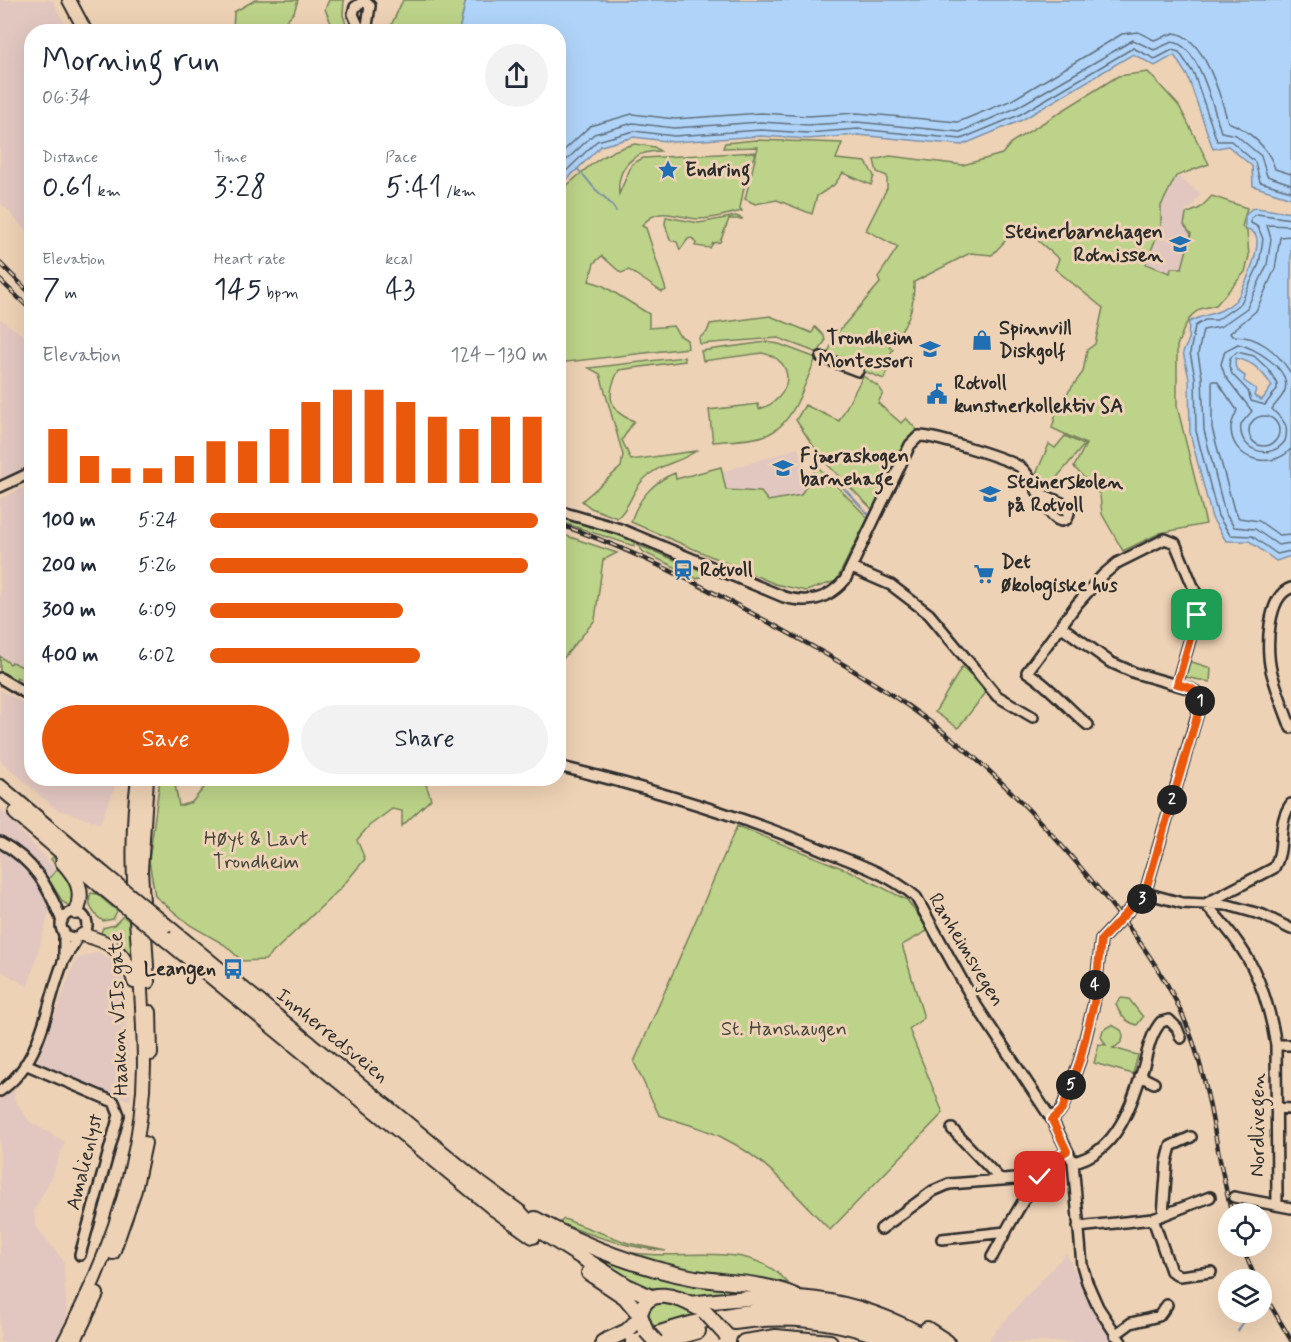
<!DOCTYPE html>
<meta charset="utf-8">
<style>
:root{--surface:#fff;--page:#f2f2f3;--text:#1f2937;--muted:#747a83;--accent:#ea580c}
body{margin:0;font-family:Mynerve,sans-serif;background:var(--page);color:var(--text);height:100vh;display:flex;flex-direction:column;font-size:22px;white-space:nowrap}
*{box-sizing:border-box;margin:0}
p{font-size:20px;color:var(--muted)}
.icon{flex:none;width:33px;height:33px;fill:none;stroke:currentColor;stroke-width:2;stroke-linecap:round;stroke-linejoin:round}
.map{position:relative;flex:1;overflow:hidden}
.panel{position:absolute;left:24px;top:24px;width:542px;height:762px;display:flex;flex-direction:column;background:var(--surface);border-radius:24px;box-shadow:0 6px 24px #0002}
.panel>*{flex:none}
.buttons{position:absolute;left:1218px;top:1203px;display:grid;gap:12px}
.buttons a{display:grid;place-items:center;width:54px;height:54px;border-radius:50%;background:var(--surface);box-shadow:0 6px 24px #0002;font-size:30px}
.pin{position:absolute;display:grid;place-items:center;width:51px;height:51px;color:#fff;margin:-26px;border-radius:12px;box-shadow:0 3px 9px #0006}
.km{position:absolute;width:30px;height:30px;margin:-15px;border-radius:50%;background:#222;color:#fff;font-size:16px;line-height:30px;text-align:center}
.round{display:grid;place-items:center;flex:none;width:63px;height:63px;border-radius:32px;background:var(--page)}
.headline{display:flex;align-items:center;justify-content:space-between;height:102px;padding:0 18px}
h1{font-size:33px;font-weight:600;line-height:45px}
.stats{display:grid;grid-template-columns:repeat(3,1fr);gap:9px;height:102px;padding:6px 18px}
.stats div{display:grid;align-content:center}
.stats b{font-size:30px;font-weight:600}
.stats small{font-size:16px;font-weight:400}
.stats p{font-size:16px}
.chart{height:168px;padding:12px 18px}
.chart p{display:flex;justify-content:space-between}
.chart svg{width:100%;height:108px;margin-top:6px;stroke:var(--accent);stroke-width:6}
.action{display:flex;gap:12px;margin-top:auto;padding:12px 18px}
.action a{flex:1;height:69px;border-radius:36px;background:var(--accent);color:#fff;font-size:24px;font-weight:600;line-height:69px;text-align:center}
.action a+a{background:var(--page);color:var(--text)}
ul{padding:0 18px;list-style:none;font-size:20px}
li{display:grid;grid-template-columns:96px 72px 1fr;align-items:center;height:45px}
li i{height:15px;border-radius:8px;background:var(--accent)}
.map>svg:first-child{display:block}
</style>
<div class="map">
<svg width="1291" height="1342" viewBox="0 0 1291 1342">
<rect width="100%" height="100%" fill="#eed2b5"/>
<filter id="ink" filterUnits="userSpaceOnUse"><feTurbulence type="fractalNoise" baseFrequency=".0167" numOctaves="2"/><feDisplacementMap in="SourceGraphic" scale="12" xChannelSelector="R" yChannelSelector="G"/><feConvolveMatrix kernelMatrix="1 2 1 2 8 2 1 2 1" color-interpolation-filters="sRGB"/></filter>
<g filter="url(#ink)">
<path fill="#e1c7c0" d="M0,0h52l17,31 -37,1 -1,204 -31,-34z
M1176,176l25,17 -10,15 -5,2 -2,15 17,5 -15,47 -40,-13 15,-39v-19z
M0,319l32,23 -1,123 -30,14z
M798,448l28,74 -149,-25 45,-25z
M31,484v200l-31,-24v-161z
M0,690l31,18 1,70 86,1 -18,45 -44,-15 -56,-49z
M0,808l60,66 -32,113 -28,-17z
M98,952l25,16 8,133 -95,-37 40,-105z
M15,1090l-1,9 16,23 35,20 -14,36 -17,33 1,14 28,35 4,56 -11,26h-56v-246z
M1066,1253l31,63 18,26h-123l-3,-4z"/>
<path fill="#bcd389" stroke="#747f5a" stroke-width="1.5" d="M255,0h43l-4,12 -15,16 2,3h-48l1,-19z
M329,0h15l-1,15 5,16h-14l-9,-22z
M403,0h63l-7,31 -71,1z
M1148,72l31,34 30,58 -33,12 -15,30v19l-15,39 24,9 1,-5h11l9,-34 -7,-9 2,-11 14,-6 12,-12 35,12 -5,19 5,4 2,25 -4,16 -29,33 -16,4 -8,6 -7,11 -8,20v60l29,118 -46,9 -37,18 -21,-37 -2,-19 -26,-28 12,-23 -34,-16 6,-22 25,-34 4,-22 8,-6 8,-36 -48,-39 4,-10 -39,-34 -28,30 -22,-2 -56,29c0,30 -6,41 -25,65l4,2 -9,17 3,5 -3,8 -56,-22 -1,-3 11,-22 42,-49 -2,-6 20,-30 -32,-17 21,-42v-12l-10,-4 -3,-12 16,-4 73,9 39,-11 10,-12 106,-66z
M756,140l86,3 -6,16 30,3 8,14 -3,9 -28,-12 -9,12 -17,11 -5,18 -35,-14 -22,4 -10,-5 13,-52 -35,1 2,-5z
M635,144l19,3 6,4c-26,0 -44,16 -41,43l13,-30 11,-6 113,-6 -9,20 -7,36 2,3c-12,3 -30,8 -43,8 -21,-1 -42,-15 -57,7l4,2 20,62 -4,2 -33,-22 -8,3 -19,-17 -8,7 -5,18 13,4 47,29v14l24,-2 6,9 8,5 1,8 -130,15v-169c24,-22 44,-43 77,-50z
M736,216l7,3h-14l-9,23 -7,1 -3,5 -15,-2 1,-3 -4,-5 -4,1 -8,11 -3,-8 -7,-2 -5,-16 1,-7 33,6z
M770,316l42,17 3,-6 9,9 1,5 -7,12 -40,-15 -78,6 -1,-6 8,-6 3,-8z
M766,342l13,2 37,14c-11,24 -21,64 -47,76 -16,7 -39,6 -56,8l-4,-32 49,-6 1,5c33,-9 40,-49 3,-56l-59,8 -2,-10z
M684,357l1,4 -66,9c-12,22 -13,41 15,51l-12,19 9,20 65,-9c-16,12 -37,12 -53,29 -11,11 -14,29 -26,38l-26,-10 -9,-7 39,-34 2,-12 -23,-81 -11,-6z
M863,376l16,11 4,6 -5,10 23,20 5,-5 11,12 -20,24 -11,21v13l-11,24 -54,-54 -25,-38 9,-15 34,16z
M1065,436l19,9 -35,42 -13,-13 13,-30 6,4z
M817,466l51,52 -32,63 -30,10 -31,-7 -144,-62c6,-21 22,-41 44,-49l1,6 45,-12 5,23 35,2 7,9 33,-6z
M558,514l76,25v7l-76,-25z
M558,533l59,20 -14,7 -8,60 -33,40 -4,20z
M638,545l69,28 -10,6 -12,-10h-6l-36,-17z
M0,656l10,8 2,-2 19,9v16l-14,-10 -3,4 -14,-7z
M1189,661l22,7 -1,14 -25,-5z
M962,667l26,23 -30,38 -23,-16z
M160,779h14l5,27 13,-4 20,-24 212,1 7,20 -29,27v-15l-10,-2 -23,17 -12,14 8,19 -24,29 -76,72 -23,1 -17,-16 -35,-20 -35,-29 -6,-35z
M737,826l115,46 55,28 22,30 -27,15 22,73 -15,11 34,84 -113,117c-33,-33 -62,-70 -105,-91 -20,-11 -44,-16 -66,-24l-25,-53z
M53,857l8,7 17,31 -7,12 -8,-5 -15,-23 10,-10 -7,-10z
M91,893l6,1 20,17 -4,8 -10,2c-9,-6 -17,-17 -12,-28z
M123,916l7,6 3,38 -33,-25 3,-7 11,-3z
M1121,998l8,1 14,18 -6,8c-12,-3 -17,-10 -21,-21z
M1112,1025l9,5c5,9 0,14 -8,18l25,7 -5,19 -39,-11 5,-19 7,1 -5,-8 2,-7z
M564,1219l64,24 38,8c-39,-3 -71,-15 -107,-28z
M587,1249l180,43 -70,6 -33,-10h-17l-12,-3 -50,-32z
M633,1253c52,8 117,-15 155,30l-102,-13 -54,-15z
M660,1303l22,5 13,7 -41,13 -6,-15 4,-8z"/>
<path fill="#b0d4f9" stroke="#7b90a7" stroke-width="1.5" fill-rule="evenodd" d="M466,0h825v198l-38,-12 -1,-20 -24,-20 -15,3 -25,-72 -14,-22 -19,11 -22,-12 -111,66 -60,25 -104,-10 -50,4 -47,-3 -87,6 -40,-5 -33,9 -43,42v-156l-99,-1z
M1256,208l35,5v343l-15,5 -27,-20h-23l-14,-23 -22,-85 -1,-55 -6,-26 5,-10 1,-20c15,-8 33,-8 46,-21 9,-10 23,-47 22,-61 0,-7 -6,-10 -12,-12v-12l6,-7zM1236,358c18,4 26,13 36,28l-10,14 -8,-4 2,-7 -12,-8 1,-5c-8,-5 -12,-9 -9,-18z"/>
<g fill="none" stroke-linecap="round" stroke-linejoin="round">
<path stroke="#606f7d" stroke-width="1.5" d="M558,156l32,-30 42,-12 43,5 86,-6 47,3 49,-3 101,9 54,-22 110,-66 16,-2 16,8 20,-7c30,3 47,64 54,89 21,8 41,26 47,47l16,5
M558,168l36,-34 39,-11 41,5 87,-6 47,3 49,-3 103,10 56,-24 117,-68 21,10 18,-8c27,2 42,68 49,90l15,3 25,21 6,20 24,8
M558,179l39,-38 37,-10 40,5 87,-6 47,3 50,-4 103,10 58,-24 114,-67 22,11 17,-9 7,2 15,22 23,67h14l24,21 5,20 31,9
M1291,219l-34,-5 -6,4v5l7,4 5,12 -4,25 -18,39 -24,17h-12l-10,6 -5,27 5,24 1,54 22,85 12,19 22,1 25,18 14,-3
M1291,226l-24,-1 4,14 -4,26 -20,43 -27,19 -17,3 -5,24 4,23 2,53 21,83 9,14 21,2 23,16 13,-2
M1291,236l-11,1 -5,32 -19,42 -26,22 2,3c27,-1 45,16 59,37
M1238,344c16,4 53,24 47,46 -2,7 -9,13 -13,19 10,11 18,14 13,32 -15,21 -48,9 -44,-17l11,-13 -27,-35 -4,-12 4,-13z
M1237,352l17,4 14,13 9,14v6l-12,16 -14,-4 -3,-10 -16,-17 -3,-8 1,-8z
M1249 431a15 15 0 1 1 30 0a15 15 0 1 1-30 0Z
M1291,449c-20,22 -60,11 -60,-21 0,-6 4,-12 6,-18l-20,-29h-5v47l22,82 5,8 20,3 20,14 12,-1"/>
<path stroke="#7b90a7" stroke-width="2" d="M577,169c8,6 12,14 19,21 8,7 14,11 20,21
M836,480l35,37
M1238,1331l10,-16"/>
<g stroke="#2b2b2b" stroke-width="14">
<path id="minor" d="M361,32l-8,-18 2,-7 9,-6 6,5 -4,26
M821,357l37,14
M0,487l32,-15
M558,511l62,18 164,68c24,7 44,3 61,-17l65,-135 9,-9c13,-1 90,23 101,31 16,12 25,50 41,54l6,-2 2,-6 -7,-10 -22,-10
M852,568l39,17 38,29 68,82 36,21
M1291,588c-24,8 -25,61 -20,82 5,19 13,39 20,58
M0,678l32,19
M1088,725c-21,-17 -38,-39 -61,-53l50,-68 26,-29 14,-12 48,-24 10,4 22,53v19l-20,69
M558,766c90,22 179,48 265,84 33,13 66,24 93,47l58,105 78,118 21,42 9,103 5,17 11,25 23,35
M0,842c35,19 48,45 62,79
M1145,893l37,10 46,2 35,10 28,14
M1207,903l67,-35c12,-20 2,-44 17,-64
M1205,904c43,44 61,80 71,141l1,160
M61 925a13 13 0 1 1 26 0a13 13 0 1 1-26 0Z
M64,932v27
M1276,1045h15
M25,1064l89,38 5,13 -39,140
M1140,1076l14,7
M0,1091c42,-28 46,-86 63,-129 4,-8 10,-16 14,-24
M1276,1108l15,1
M1052,1120l10,-11 18,-49 14,-57 7,-63 44,-47 56,-191 -2,-8 -8,-5 -56,-16 -25,-11 -48,-35
M952,1129l47,49
M1073,1162c44,-9 59,-58 71,-97 4,-16 7,-31 17,-43l8,-2 8,8 4,10
M1234,1197l57,11
M1163,1215l4,-53 4,-16 20,-9
M1153,1219l18,52 9,5 31,-4
M1078,1227l75,-8 57,-22
M881,1229l52,-38 16,-7 91,-7
M942,1239l64,-7
M992,1257c20,-36 41,-82 75,-106
M1115,1335l16,-12 28,-7 8,-11"/>
</g>
<g stroke="#2b2b2b" stroke-width="16">
<path id="major" d="M69,0l17,32
M147,778l-6,92 7,112
M82,935c29,6 45,18 52,47
M150,1012l1,42
M113,1253l22,-63 10,-47
M64,1342c45,-85 79,-180 80,-277 0,-96 -19,-190 -6,-287
M74,1342l23,-48"/>
</g>
<g stroke="#2b2b2b" stroke-width="18">
<path id="highway" d="M0,787l103,87
M16,813l83,71
M63,862c14,15 22,30 13,50
M165,925l315,259 40,29 11,12 96,61 24,11
M166,939l329,270 38,27
M535,1219c49,27 105,49 160,59 33,5 70,4 100,18
M589,1273l36,24 15,18
M690,1304c93,-13 161,-11 244,38
M734,1322c54,-8 109,-2 160,20
M927,1329l20,13
M646,1331l-6,-16c6,-31 39,-18 58,-7
M603,1342l24,-11 13,-13
M633,1342c98,-34 187,-52 283,0
M662,1342l36,-11
M744,1342l32,-5 54,5"/>
</g>
<use href="#minor" stroke="#eed2b5" stroke-width="9"/>
<use href="#major" stroke="#eed2b5" stroke-width="12"/>
<use href="#highway" stroke="#eed2b5" stroke-width="14"/>
<g stroke="#2b2b2b" stroke-width="4.5">
<path id="rail" d="M0,263l32,32
M0,280l32,31
M558,524c65,22 126,52 186,85 73,39 147,80 212,133 54,44 101,96 145,150 31,39 62,78 82,124 28,63 31,131 49,198
M1242,1246l14,34
M1262,1291l29,49"/>
</g>
<use href="#rail" stroke="#eed2b5" stroke-width="2" stroke-dasharray="7" stroke-linecap="butt"/>
<g stroke="#2b2b2b" stroke-width="18" stroke-linecap="butt">
<path id="highway-bridge" d="M103,874l62,51
M99,884l67,55
M705,1312l21,23
M646,1331l10,11"/>
</g>
<use href="#highway-bridge" stroke="#eed2b5" stroke-width="14"/>
</g>
</g>
<g fill="none" stroke-linecap="round" stroke-linejoin="round" filter="url(#ink)">
<g stroke="#fff" stroke-width="12">
<path id="route" d="M1040,1177l16,-19 11,-7 -15,-31 10,-10 18,-50 14,-57 7,-63 44,-47 53,-180 3,-11 -2,-8 -8,-6 -14,-4 20,-69"/>
</g>
<use href="#route" stroke="#ea580c" stroke-width="8"/>
</g>
<defs>
<g id="sight-bare" transform="scale(1.62)"><path d="M0-6L1.8-2.2L6-1.7L2.9 1.2L3.7 5.4L0 3.3L-3.7 5.4L-2.9 1.2L-6-1.7L-1.8-2.2Z" fill="#1f6fb2" stroke="#eed2b5" stroke-width="2.5" paint-order="stroke"/></g>
<g id="school-bare" transform="scale(1.62)"><path d="M0-5L7-2L0 1L-7-2ZM-4 1L0 2.5L4 1V4Q0 6-4 4Z" fill="#1f6fb2" stroke="#eed2b5" stroke-width="2.5" paint-order="stroke"/></g>
<g id="shop-bare" transform="scale(1.62)"><path d="M-5-2.5h2.3a2.7 3.5 0 0 1 5.4 0H5L5.5 6h-11ZM-1.5-2.5h3a1.5 2.3 0 0 0-3 0Z" fill="#1f6fb2" stroke="#eed2b5" stroke-width="2.5" paint-order="stroke"/></g>
<g id="civic-bare" transform="scale(1.62)"><path d="M-.6-6.5H3V-4.5H.6V-3L4-1V1h2V6H-6V1h2V-1L-.6-3ZM-1.2 2.5V6h2.4V2.5Z" fill="#1f6fb2" stroke="#eed2b5" stroke-width="2.5" paint-order="stroke"/></g>
<g id="station-bare" transform="scale(1.62)"><path d="M-3-6H3Q5-6 5-4V2Q5 4 3 4L4.5 6H3L1.5 4h-3L-3 6H-4.5L-3 4Q-5 4-5 2V-4Q-5-6-3-6ZM-3.5-4v3h7v-3ZM-3.5 1v1.5H-2V1ZM2 1v1.5H3.5V1Z" fill="#1f6fb2" stroke="#eed2b5" stroke-width="2.5" paint-order="stroke"/></g>
<g id="supermarket-bare" transform="scale(1.62)"><path d="M-6-5.5h2.5l.6 2H6L4.5 2H-2.5L-4.4-4H-6ZM-1.5 3.2a1.3 1.3 0 1 0 .1 0ZM3 3.2a1.3 1.3 0 1 0 .1 0Z" fill="#1f6fb2" stroke="#eed2b5" stroke-width="2.5" paint-order="stroke"/></g>
<g id="bus-bare" transform="scale(1.62)"><path d="M-5-6H5V4H4V6H2V4H-2V6H-4V4H-5ZM-3.5-4V0h7V-4ZM-3.5 1.2v1.5H-2V1.2ZM2 1.2v1.5H3.5V1.2Z" fill="#1f6fb2" stroke="#eed2b5" stroke-width="2.5" paint-order="stroke"/></g>
</defs>
<g fill-rule="evenodd">
<use href="#sight-bare" x="668" y="170"/>
<use href="#school-bare" x="1180" y="244"/>
<use href="#shop-bare" x="982" y="340"/>
<use href="#school-bare" x="930" y="349"/>
<use href="#civic-bare" x="937" y="394"/>
<use href="#school-bare" x="783" y="468"/>
<use href="#school-bare" x="990" y="494"/>
<use href="#station-bare" x="683" y="570"/>
<use href="#supermarket-bare" x="984" y="574"/>
<use href="#bus-bare" x="233" y="969"/>
</g>
<g text-anchor="middle" dominant-baseline="central" stroke-width="6" stroke-linejoin="round" paint-order="stroke">
<g font-size="20" font-weight="bold" fill="#2b2b2b" stroke="#eed2b5" text-anchor="start">
<text x="685" y="170">Endring</text>
<text x="1163" y="232" text-anchor="end">Steinerbarnehagen<tspan x="1163" dy="23">Rotnissen</tspan></text>
<text x="999" y="328">Spinnvill<tspan x="999" dy="23">Diskgolf</tspan></text>
<text x="913" y="338" text-anchor="end">Trondheim<tspan x="913" dy="23">Montessori</tspan></text>
<text x="954" y="383">Rotvoll<tspan x="954" dy="23">kunstnerkollektiv SA</tspan></text>
<text x="800" y="456">Fjæraskogen<tspan x="800" dy="23">barnehage</tspan></text>
<text x="1007" y="482">Steinerskolen<tspan x="1007" dy="23">på Rotvoll</tspan></text>
<text x="1001" y="562">Det<tspan x="1001" dy="23">økologiske hus</tspan></text>
<text x="700" y="570">Rotvoll</text>
<text x="216" y="969" text-anchor="end">Leangen</text>
</g>
<g font-size="20" fill="#414439" stroke="#eed2b5">
<text x="256" y="839">Høyt &amp; Lavt<tspan x="256" dy="23">Trondheim</tspan></text>
<text x="784" y="1029">St. Hanshaugen</text>
</g>
<g font-size="20" fill="#2b2b2b" stroke="#eed2b5">
<text transform="translate(966 950) rotate(59)">Ranheimsvegen</text>
<text transform="translate(119 1014) rotate(-92)">Haakon VIIs gate</text>
<text transform="translate(332 1036) rotate(39)">Innherredsveien</text>
<text transform="translate(1258 1125) rotate(-90)">Nordlivegen</text>
<text transform="translate(85 1162) rotate(-76)">Amalienlyst</text>
</g>
</g>
</svg>
<div class="buttons">
<a><svg class="icon" aria-label="locate" viewBox="0 0 24 24"><circle cx="12" cy="12" r="6"/><path d="M12 2v4M12 18v4M2 12h4M18 12h4"/></svg></a>
<a><svg class="icon" aria-label="layers" viewBox="0 0 24 24"><path d="M12 4l9 5-9 5-9-5zM3 14l9 5 9-5"/></svg></a>
</div>
<div class="pin" style="left:1197px;top:615px;background:#1e9e55"><svg class="icon" aria-label="arrive" viewBox="0 0 24 24"><path d="M6 21V4h12l-3 4 3 4H6"/></svg></div>
<div class="pin" style="left:1040px;top:1177px;background:#d93025"><svg class="icon" aria-label="check" viewBox="0 0 24 24"><path d="M5 12l5 5 9-10"/></svg></div>
<b class="km" style="left:1200px;top:701px">1</b>
<b class="km" style="left:1172px;top:800px">2</b>
<b class="km" style="left:1142px;top:899px">3</b>
<b class="km" style="left:1095px;top:985px">4</b>
<b class="km" style="left:1071px;top:1085px">5</b>
<section class="panel">
<div class="headline"><div><h1>Morning run</h1><p>06:34</p></div><a class="round"><svg class="icon" aria-label="share" viewBox="0 0 24 24"><path d="M12 15V3M7 8l5-5 5 5M5 13v7h14v-7"/></svg></a></div>
<div class="stats">
<div><p>Distance</p><b>0.61<small> km</small></b></div>
<div><p>Time</p><b>3:28</b></div>
<div><p>Pace</p><b>5:41<small> /km</small></b></div>
</div>
<div class="stats">
<div><p>Elevation</p><b>7<small> m</small></b></div>
<div><p>Heart rate</p><b>145<small> bpm</small></b></div>
<div><p>kcal</p><b>43</b></div>
</div>
<div class="chart"><p><span>Elevation</span>124–130 m</p>
<svg viewBox="0 0 160 44" preserveAspectRatio="none"><path d="M5 44V22M15 44V33M25 44V38M35 44V38M45 44V33M55 44V27M65 44V27M75 44V22M85 44V11M95 44V6M105 44V6M115 44V11M125 44V17M135 44V22M145 44V17M155 44V17"/></svg>
</div>
<ul>
<li><b>100 m</b>5:24<i style="width:97%"></i></li>
<li><b>200 m</b>5:26<i style="width:94%"></i></li>
<li><b>300 m</b>6:09<i style="width:57%"></i></li>
<li><b>400 m</b>6:02<i style="width:62%"></i></li>
</ul>
<div class="action"><a>Save</a><a>Share</a></div>
</section>
</div>
